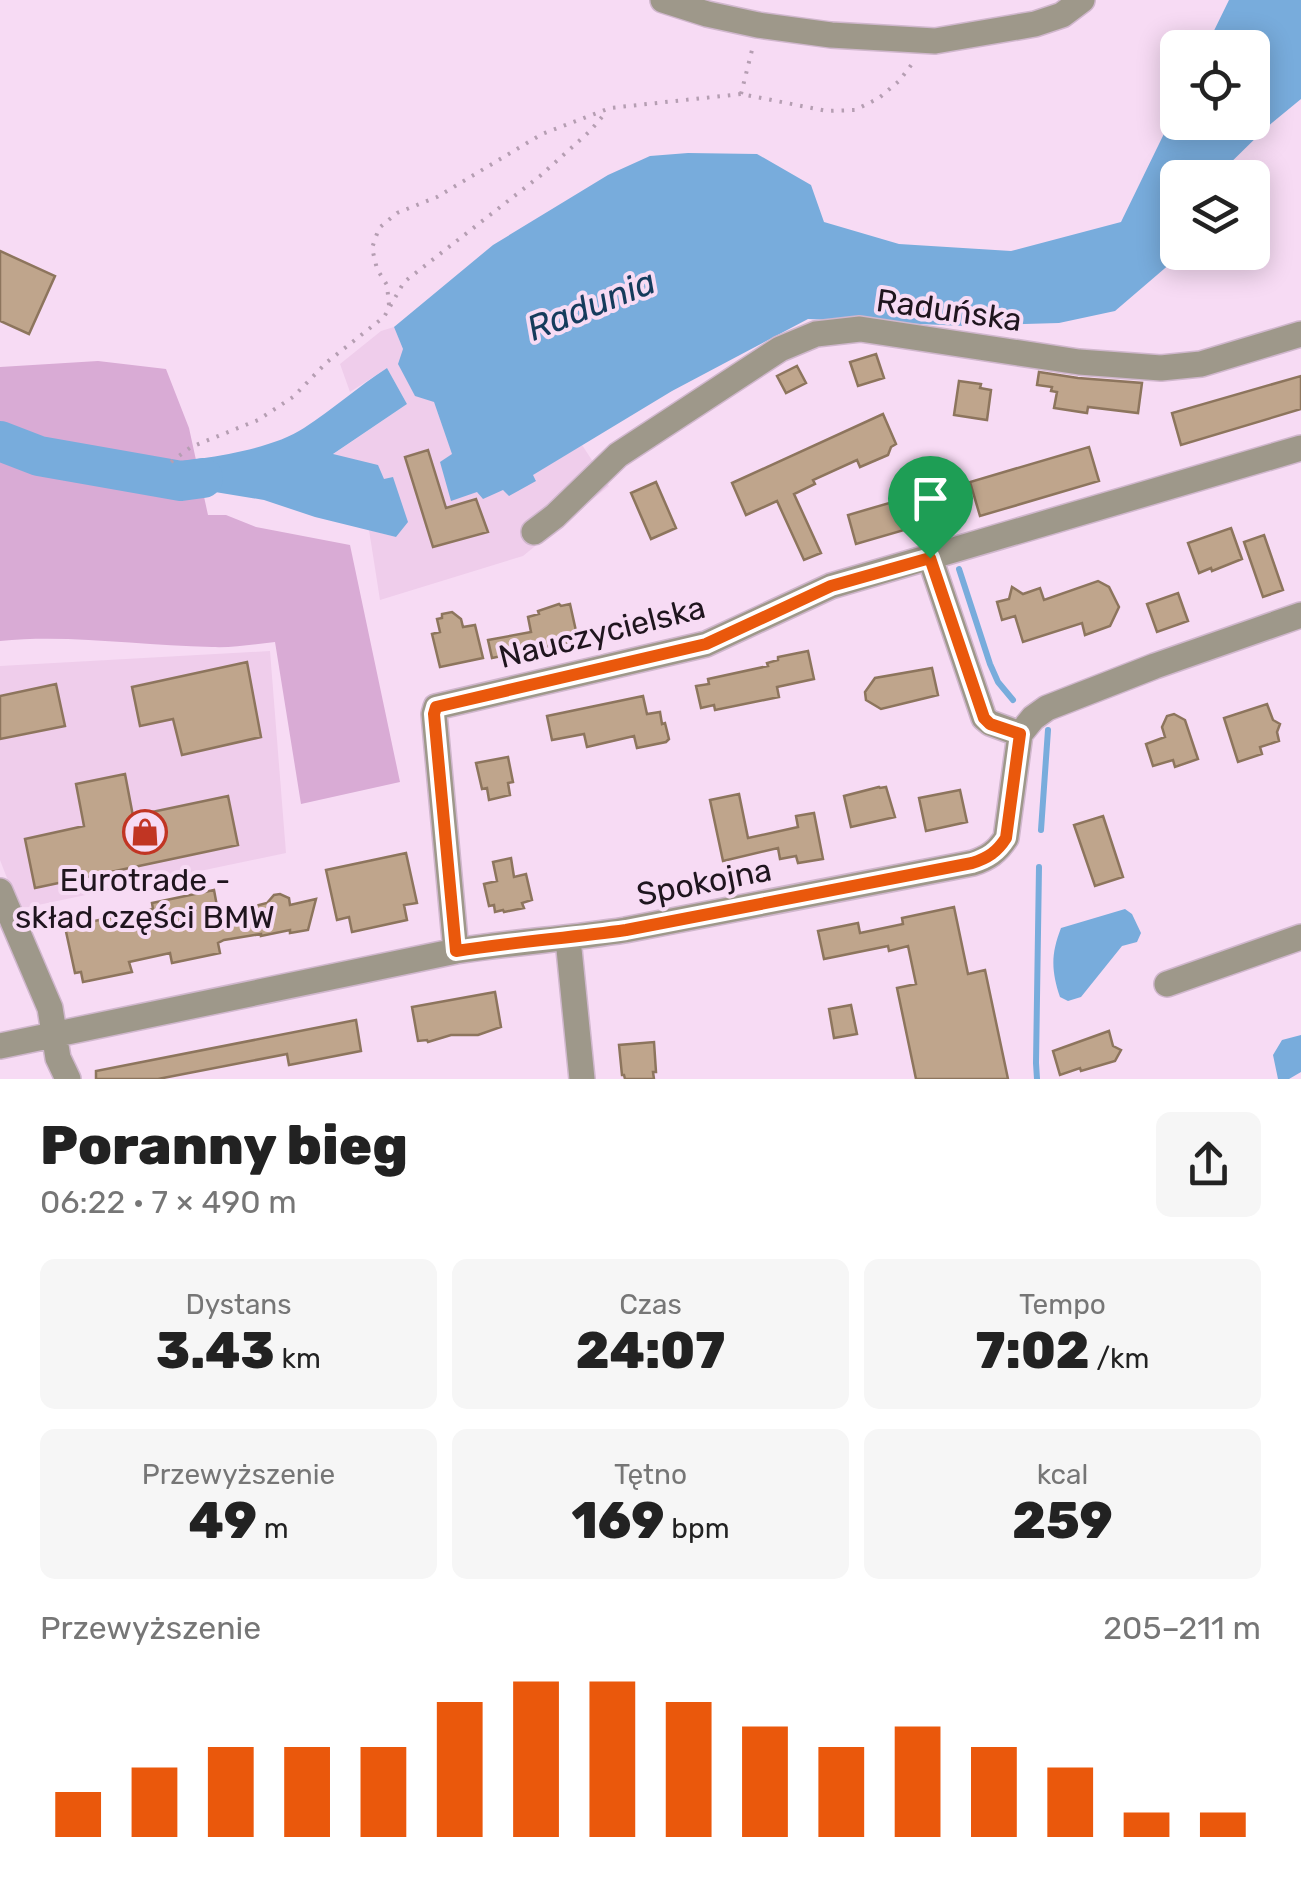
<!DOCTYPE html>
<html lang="pl">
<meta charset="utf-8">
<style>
:root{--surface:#fff;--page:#f6f6f6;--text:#222;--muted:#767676;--accent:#ea580c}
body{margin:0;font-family:Rubik,sans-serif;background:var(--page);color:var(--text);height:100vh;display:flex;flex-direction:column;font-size:38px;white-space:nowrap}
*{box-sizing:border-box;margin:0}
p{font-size:32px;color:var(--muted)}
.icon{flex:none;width:55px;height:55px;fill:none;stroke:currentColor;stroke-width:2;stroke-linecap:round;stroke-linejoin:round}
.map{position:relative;height:1079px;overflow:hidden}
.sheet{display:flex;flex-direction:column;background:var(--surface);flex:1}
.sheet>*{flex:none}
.buttons{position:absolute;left:1160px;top:30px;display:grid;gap:20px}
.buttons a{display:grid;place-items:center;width:110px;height:110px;border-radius:15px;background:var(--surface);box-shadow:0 5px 25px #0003;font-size:50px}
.pin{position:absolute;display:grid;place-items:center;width:85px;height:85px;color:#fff;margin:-102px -42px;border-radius:50% 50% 50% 0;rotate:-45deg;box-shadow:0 0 10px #0007}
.pin .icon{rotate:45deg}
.round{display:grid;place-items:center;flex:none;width:105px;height:105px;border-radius:15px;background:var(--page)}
.head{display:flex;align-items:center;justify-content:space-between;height:170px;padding:0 40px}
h1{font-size:55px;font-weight:800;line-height:75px}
.figures{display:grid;grid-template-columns:repeat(3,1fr);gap:15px;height:170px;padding:10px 40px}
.figures div{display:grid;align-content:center;border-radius:15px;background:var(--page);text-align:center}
.figures b{font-size:50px;font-weight:800}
.figures small{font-size:28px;font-weight:400}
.figures p{font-size:28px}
.chart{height:280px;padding:20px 40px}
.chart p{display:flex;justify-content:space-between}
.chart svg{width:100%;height:180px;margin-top:10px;stroke:var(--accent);stroke-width:6}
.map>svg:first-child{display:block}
</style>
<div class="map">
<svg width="1301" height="1079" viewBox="0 0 1301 1079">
<rect width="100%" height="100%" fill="#f7dbf4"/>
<path fill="#efcdeb" d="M394,327l9,22 31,53 19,53 -13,8 37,29 27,-2 32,-10 -4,-5 50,-30 27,41 -86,70 -143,44 -11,-70 27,7 11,-15 -14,-44 -9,2 -52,-25 75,-51 -20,-36 -37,24 -10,-28 41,-33z
M270,651l16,202 -267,56 -19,-49v-194z"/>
<path fill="#d9abd5" d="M98,361l68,8 23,59 19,87h18l30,12 94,18 50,237 -99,22 -26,-162c-21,2 -42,6 -63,5 -71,-1 -141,-13 -212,-6v-274z"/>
<path fill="#78acdc" d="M1229,0h72v99l-34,28 -51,50 -38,1 -1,74 -6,11 -56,48 -56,12 -94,3 -157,-7 -136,72 -139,84 3,6 -27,15 -6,-6 -20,9 -6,-7 -26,9 -11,-39 12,-8 -18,-52 -19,-6 -17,-32 5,-15 -9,-22 99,-82 115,-70 42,-19 38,-3 69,1 54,31 13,37 75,22 112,7 110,-29 56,-115 1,15h74v-74l-46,-1z
M387,368l20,36 -74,50 45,11 6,14 9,-2 15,45 -12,15 -81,-20 -51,-17 -49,-8h-35l-32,-8 4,-20c42,-4 116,-12 152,-36 29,-19 55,-42 83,-60z
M1125,909l7,5 9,19 -4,9 -15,4 -41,51 -13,4 -8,-4c-9,-27 -9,-43 1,-69z
M1301,1035v37l-12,7h-11l-5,-24 9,-15z"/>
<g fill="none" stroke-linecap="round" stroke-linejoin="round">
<path stroke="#78acdc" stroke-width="6" d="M959,569l31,95 8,18 15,18
M1041,830l7,-100
M1037,1079l-1,-16 3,-196"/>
<path stroke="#78acdc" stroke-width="40" d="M0,441l39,15 142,25 22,-3"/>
</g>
<path fill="#bfa58c" stroke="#8d755d" stroke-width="2.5" d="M0,251l55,25 -26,58 -29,-13z
M876,354l8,24 -26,8 -8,-24z
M797,366l9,17 -20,10 -9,-17z
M1039,372l39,6 64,5 -4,30 -50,-6 -1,6 -33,-5 3,-16 -6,-1 1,-4 -15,-2z
M1301,376v33l-120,36 -9,-32z
M959,381l22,3 -1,4 11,2 -4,30 -33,-5z
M883,414l13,30 -5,3 -3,8 -28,12 -3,-7 -44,20 2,4 -21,10 27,59 -17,7 -27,-59 -31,14 -14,-32z
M1089,447l10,34 -119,35 -10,-34z
M428,450l18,58 30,-9 12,33 -55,15 -28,-90z
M656,482l20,46 -25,11 -20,-46z
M910,497l8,29 -62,18 -8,-29z
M1231,528l11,31 -30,12 -1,-3 -12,5 -11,-30z
M1264,535l19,55 -20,7 -19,-55z
M1098,581l11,6 10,20 -9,19 -25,9 -3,-12 -59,19 -8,-26 -13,4 -5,-18 12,-3 3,-12 11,7 17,-6 4,12z
M1178,593l10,28 -31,11 -10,-28z
M559,604l2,2 9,-2 8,36 -86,18 -4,-18 43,-8 -3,-15 11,-3 -1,-3z
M452,612l9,7 2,8 12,-2 8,33 -43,9 -8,-33 8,-2 -3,-13 5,-1v-4z
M808,651l6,28 -37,8 2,10 -64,13 -1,-5 -13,3 -5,-22 13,-2 -1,-5 60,-13 -1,-3 11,-3v-3z
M247,662l14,75 -79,18 -9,-36 -33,7 -8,-39z
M932,668l6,27 -57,14 -15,-9 -1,-8 10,-14z
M56,684l9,42 -65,13v-43z
M643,696l4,18 13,-2 2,12 3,-1 4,16 -3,3 -29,6 -3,-12 -47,11 -3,-13 -32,6 -5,-24z
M1267,704l6,16 7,4 -3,8 2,9 -19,6 2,7 -24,8 -14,-44z
M1174,714l11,6 13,39 -23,8 -2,-7 -20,6 -7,-22 19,-7 -3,-10 5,-11z
M508,757l5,25 -5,1 2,12 -21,5 -2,-12 -5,1 -6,-26z
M125,774l8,42 95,-20 10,49 -203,43 -10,-49 59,-13 -8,-42z
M879,787l1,1 6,-1 9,30 -44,10 -7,-31z
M960,790l7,32 -41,9 -7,-33z
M739,794l9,44 50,-11 -2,-11 18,-3 9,46 -25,4 -2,-7 -16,3 -2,-11 -55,13 -13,-61z
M1103,816l20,61 -28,9 -21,-61z
M406,853l11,50 -13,2 3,15 -55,12 -3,-15 -12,3 -11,-50z
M511,858l3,19 12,-3 6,26 -10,3 2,5 -20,4 -1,-2 -8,2 -1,-7 -5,1 -5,-22 13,-3 -4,-19z
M214,890l5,27 36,-8v-3l12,-3 7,-8 6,-1 9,4 1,7 26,-6 -8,31 -18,3v-3l-29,6v-2l-37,6 -6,3 2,10 -48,10 -2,-10 -41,9 3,10 -49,10 -2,-10 -6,1 -10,-46 88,-18 -1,-6z
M954,907l14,67 17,-4 23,109h-92l-19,-91 19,-4 -8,-38 -19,5 -1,-5 -64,13 -6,-28 40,-8 2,10 43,-9 -1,-6z
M495,992l6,35 -23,8h-27l-23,7 -1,-2 -9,1 -6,-34z
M851,1005l6,29 -23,4 -5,-29z
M356,1020l5,31 -72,14 -2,-11 -129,25h-62v-8z
M1109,1031l4,15 8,4 -6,11 -34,10 -1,-3 -20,7 -7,-24z
M654,1042l2,30h-3l1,7h-29l-1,-4h-2l-3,-30z"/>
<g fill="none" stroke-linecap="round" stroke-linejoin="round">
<g stroke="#d0b7cd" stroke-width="28">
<path id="minor" d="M663,0l44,14 51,11 73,10 104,6 100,-17 27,-9 20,-15
M534,532l21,-16 63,-61 162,-106 36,-15 44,-5 219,33 82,6 40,-4 100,-30
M930,558l54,160 6,5 30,11
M0,891l50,117 8,50 10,21
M568,939l14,140
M456,951l-22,-237 2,-7 270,-63 125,-58 470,-138
M1167,984l134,-47
M0,1046l456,-95c56,-9 113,-12 169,-21l348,-67c15,-5 24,-11 33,-25l14,-104 13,-16 14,-10 108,-42 146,-51"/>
</g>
<path stroke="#b59eb2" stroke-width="4" stroke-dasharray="2.5 8" stroke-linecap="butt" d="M741,94l12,-48
M389,305l-2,-20 -10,-16 -5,-21 7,-20 18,-15 40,-16 105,-63 68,-26 131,-14 86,17 28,-1 24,-12 20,-17 13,-17
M171,462l20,-15 67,-27 35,-23 34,-35 57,-45 20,-35 136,-106 50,-45 17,-20"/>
<use href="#minor" stroke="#9e988a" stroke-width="25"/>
</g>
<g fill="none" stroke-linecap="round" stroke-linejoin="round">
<g stroke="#fff" stroke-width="20">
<path id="route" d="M930,558l54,160 6,6 30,10 -14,104c-9,14 -18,20 -34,25l-346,67c-57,8 -114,12 -170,21l-22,-237 2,-7 270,-63 125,-58z"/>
</g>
<use href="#route" stroke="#ea580c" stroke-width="12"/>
</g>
<defs>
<g id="shop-ring" transform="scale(2.25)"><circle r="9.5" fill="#f7dbf4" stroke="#c13523" stroke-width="1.5"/><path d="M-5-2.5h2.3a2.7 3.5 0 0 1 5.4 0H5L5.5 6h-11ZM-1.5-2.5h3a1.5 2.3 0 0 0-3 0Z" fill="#c13523"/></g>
</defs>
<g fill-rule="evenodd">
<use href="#shop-ring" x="145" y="832"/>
</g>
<g text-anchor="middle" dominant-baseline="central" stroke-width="8" stroke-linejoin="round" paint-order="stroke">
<g font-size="32" fill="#1f151e" stroke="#f7dbf4">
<text transform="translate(949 310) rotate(8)">Raduńska</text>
<text transform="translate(602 632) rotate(-14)">Nauczycielska</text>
<text transform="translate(704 882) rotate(-11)">Spokojna</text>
</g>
<g font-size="32" fill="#1f151e" stroke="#f7dbf4">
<text x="145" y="880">Eurotrade -<tspan x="145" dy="37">skład części BMW</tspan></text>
</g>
<g font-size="35" font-style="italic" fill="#153b5c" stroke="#f7dbf4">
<text transform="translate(591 305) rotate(-22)">Radunia</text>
</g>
</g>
</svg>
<div class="buttons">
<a><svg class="icon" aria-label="locate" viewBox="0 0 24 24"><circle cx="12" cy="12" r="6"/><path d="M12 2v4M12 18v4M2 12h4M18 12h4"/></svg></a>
<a><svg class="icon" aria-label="layers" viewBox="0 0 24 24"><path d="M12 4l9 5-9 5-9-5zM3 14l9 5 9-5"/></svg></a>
</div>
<div class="pin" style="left:930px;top:558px;background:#1e9e55"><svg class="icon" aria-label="arrive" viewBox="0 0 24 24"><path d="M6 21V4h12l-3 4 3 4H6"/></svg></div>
</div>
<section class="sheet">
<div class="head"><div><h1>Poranny bieg</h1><p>06:22 · 7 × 490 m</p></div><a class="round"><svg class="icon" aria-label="share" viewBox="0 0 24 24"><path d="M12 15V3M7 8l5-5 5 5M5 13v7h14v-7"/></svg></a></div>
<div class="figures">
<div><p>Dystans</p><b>3.43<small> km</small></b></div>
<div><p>Czas</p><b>24:07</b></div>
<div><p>Tempo</p><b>7:02<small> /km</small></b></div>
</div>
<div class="figures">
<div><p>Przewyższenie</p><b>49<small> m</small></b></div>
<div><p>Tętno</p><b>169<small> bpm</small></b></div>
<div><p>kcal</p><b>259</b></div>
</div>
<div class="chart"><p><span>Przewyższenie</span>205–211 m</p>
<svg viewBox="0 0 160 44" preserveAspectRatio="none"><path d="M5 44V33M15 44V27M25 44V22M35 44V22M45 44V22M55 44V11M65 44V6M75 44V6M85 44V11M95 44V17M105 44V22M115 44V17M125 44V22M135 44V27M145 44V38M155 44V38"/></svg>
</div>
</section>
